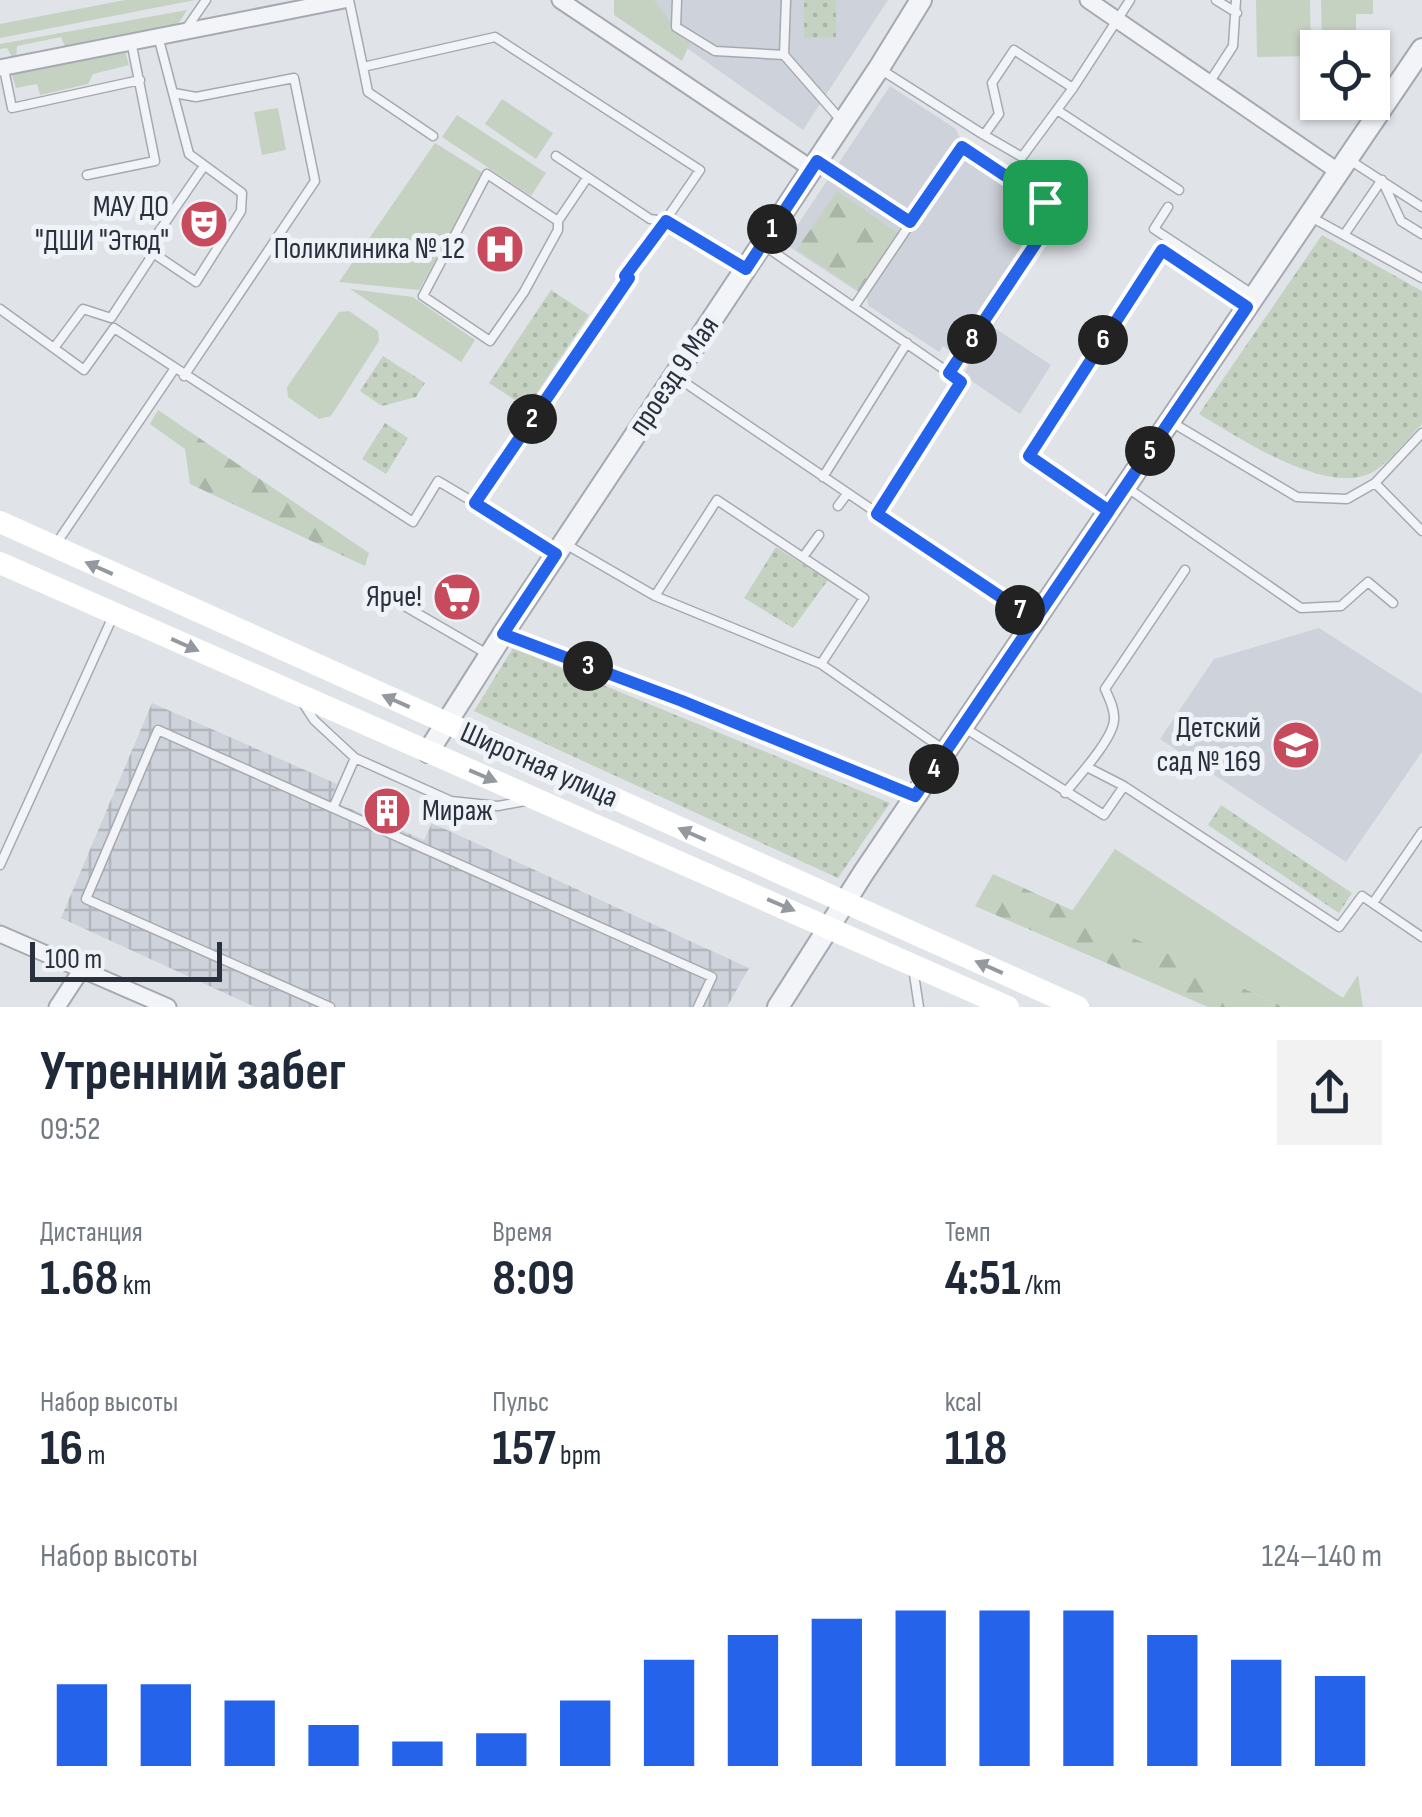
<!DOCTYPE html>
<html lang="ru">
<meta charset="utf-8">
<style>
:root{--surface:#fff;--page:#f2f2f3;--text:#1f2937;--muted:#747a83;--accent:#2563eb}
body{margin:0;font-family:"Sofia Sans Condensed",sans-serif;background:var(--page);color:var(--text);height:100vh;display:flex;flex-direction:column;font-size:38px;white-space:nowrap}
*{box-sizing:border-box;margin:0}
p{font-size:32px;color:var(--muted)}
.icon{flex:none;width:55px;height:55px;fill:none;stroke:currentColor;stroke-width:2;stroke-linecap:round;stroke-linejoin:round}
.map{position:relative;height:1007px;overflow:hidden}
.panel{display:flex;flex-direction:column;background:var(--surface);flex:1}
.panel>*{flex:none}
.controls{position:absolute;left:1300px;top:30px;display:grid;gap:20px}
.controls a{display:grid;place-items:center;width:90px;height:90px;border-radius:0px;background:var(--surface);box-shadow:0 2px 8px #0004;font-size:50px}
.scale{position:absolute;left:30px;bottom:25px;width:192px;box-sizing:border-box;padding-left:10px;border:5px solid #29313f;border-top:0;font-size:28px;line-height:35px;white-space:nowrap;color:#29313f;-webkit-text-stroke:8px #eff2f6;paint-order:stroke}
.pin{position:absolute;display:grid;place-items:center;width:85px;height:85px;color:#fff;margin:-42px;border-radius:20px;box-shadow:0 5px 15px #0006}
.km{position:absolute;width:50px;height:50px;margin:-25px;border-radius:50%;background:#222;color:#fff;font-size:28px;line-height:50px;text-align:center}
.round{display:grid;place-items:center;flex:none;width:105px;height:105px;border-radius:0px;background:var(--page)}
.overview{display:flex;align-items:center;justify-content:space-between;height:170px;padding:0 40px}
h1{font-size:55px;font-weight:700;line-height:75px}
.stats{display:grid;grid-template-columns:repeat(3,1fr);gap:15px;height:170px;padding:10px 40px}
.stats div{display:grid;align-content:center}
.stats b{font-size:50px;font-weight:700}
.stats small{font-size:28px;font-weight:400}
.stats p{font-size:28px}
.chart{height:280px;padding:20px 40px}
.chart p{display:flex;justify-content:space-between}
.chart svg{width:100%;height:180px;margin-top:10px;stroke:var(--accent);stroke-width:6}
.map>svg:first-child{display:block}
</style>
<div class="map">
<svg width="1422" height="1007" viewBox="0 0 1422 1007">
<defs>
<pattern id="industrial-grid" width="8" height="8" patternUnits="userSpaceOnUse" patternTransform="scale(2.5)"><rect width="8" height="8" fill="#ced2da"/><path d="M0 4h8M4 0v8" fill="none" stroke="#b1b5bc"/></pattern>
<pattern id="forest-firs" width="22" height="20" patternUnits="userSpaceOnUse" patternTransform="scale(2.5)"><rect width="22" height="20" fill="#c5d2c1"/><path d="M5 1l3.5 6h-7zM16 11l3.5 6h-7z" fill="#a9b5a7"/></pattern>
<pattern id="park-dots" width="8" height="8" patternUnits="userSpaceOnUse" patternTransform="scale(2.5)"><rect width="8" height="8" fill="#c5d2c1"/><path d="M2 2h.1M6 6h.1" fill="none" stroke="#a9b5a7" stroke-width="1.8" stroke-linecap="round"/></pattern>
</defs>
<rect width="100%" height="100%" fill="#e0e3e8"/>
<path fill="#ced2da" d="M619,0h269l-85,130z
M890,86l66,43 3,7 96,64 4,24 -66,103 58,38 -31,49 -57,-39 6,-10 -26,-19 -4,6 -70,-46 -3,-9 -81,-53z
M1319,628l103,66v58l-76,110 -186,-123 54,-80z"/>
<path fill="url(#industrial-grid)" d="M152,703l185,81 -6,14 8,6 85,36 8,-17 317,145 -22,39h-472l-194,-89z"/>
<path fill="#c5d2c1" d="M125,0h70l-195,38v-14z
M614,0h40l17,22 -3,6 22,15 -8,18 -68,-46z
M1256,0h54l1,56 -54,1z
M1321,0h52v14h-17v33h-34z
M187,10l-11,17 -110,22 -5,-12 -44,9 -1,13h-3l-6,-11 -7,1v-5z
M125,51l4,14 -36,9 -5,10 -48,11 -3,-11 -21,4 -4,-13z
M502,99l51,34 -17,26 -51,-35z
M278,108l8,42 -24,5 -8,-43z
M457,115l89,58 -15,23 -89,-59z
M435,143l48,30 -64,117 -80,-8z
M350,289l63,8 62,43 -14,22z
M349,311l29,20 1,10 -48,75 -12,3 -31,-22 -1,-10 52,-75z
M1115,849l228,149 15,-23 5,32h-79l-212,-96z"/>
<path fill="url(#forest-firs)" d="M837,191l61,42 -40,58 -61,-42z
M158,410l211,143 -4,13 -175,-82 -5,-35 -35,-25z
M993,874l291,133h-76l-233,-101z"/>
<path fill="url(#park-dots)" d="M804,0h32v37l-32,1z
M1322,235l100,56v133c-13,13 -36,42 -51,49 -46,23 -133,-36 -172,-59z
M551,290l38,25 -62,93 -38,-25z
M383,356l42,27 -9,14 -34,9 -22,-15z
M385,423l23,15 -22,36 -24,-15z
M776,547l52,33 -35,48 -49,-30z
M513,648l377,155 -52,75 -364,-167z
M1221,805l131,88 -13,20 -131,-88z"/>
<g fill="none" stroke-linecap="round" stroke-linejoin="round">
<g stroke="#a5aab2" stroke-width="11">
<path id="service" d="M349,0l14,67 132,-30 205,133 -35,51 -15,-2 -94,-63
M677,0l-1,27 39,24 69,4 2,-55
M1216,0l21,13
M186,29l20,-29
M158,36l31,118 53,39 -1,18 -45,71 -49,-33 57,-83
M784,55l56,64
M363,67l5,25 65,44
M4,69l8,39 128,-28
M880,69l104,66 15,-21 -7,-31 22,-33 59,38
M1209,83l24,-37 3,-46
M174,93l22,4 98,-19 21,103 -131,195
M1057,110l122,80
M984,135l38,22 51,-69 57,-88
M1348,159l74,48
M821,164l90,59
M87,175l68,-14 -24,-120
M1382,180l19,41 21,13
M1168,207l-14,22 100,66
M1309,216l113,62
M558,221l-71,-47 -64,122 67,45 34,-49 34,-62v-9l29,-43
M1344,235l37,-54
M762,244l199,137 -84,133
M854,307l108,-160 83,55 5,19 -101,152
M0,309l84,61 30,-42 299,194 25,-41 37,22
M54,348l29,-39 28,9 42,-64
M678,378l357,242
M1173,423l124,74 50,2 28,-16 47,-50
M823,477l84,-134
M1375,483l47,48
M1129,489l172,119 40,-2 27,-24 25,21
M838,506l9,-12
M1108,511l-79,-56 133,-206 82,55
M56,544l119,-176
M567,545l88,51 166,68 123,86
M552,552l-77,-49 154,-225 -4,-2 40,-55 80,48
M803,557l16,-22
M655,596l62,-96 147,98 -43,66
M396,601l93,54
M507,636l176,65 230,94
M303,703l11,17 41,38 96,43 47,5 27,-5
M963,727l141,88 20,-29 215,141 23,-31 60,41
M1087,767l37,19
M1065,793c13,-16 48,-54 49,-73 1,-11 -5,-22 -9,-31l80,-119
M333,808l22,-50
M0,865l114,-251
M1373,903l49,-71
M913,968l6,39
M330,1007l-244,-108 72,-169 554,247 -14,30"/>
</g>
<g stroke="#a5aab2" stroke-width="19">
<path id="minor" d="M560,0l252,169
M1088,0l251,172
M0,68l344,-68
M0,934l168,73
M57,1007l25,-38"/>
</g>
<g stroke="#a5aab2" stroke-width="24">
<path id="tertiary" d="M428,752l75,-118 376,-566 42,-68
M778,1007l86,-135 558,-823"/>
</g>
<use href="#service" stroke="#f2f4f7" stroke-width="8"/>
<use href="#minor" stroke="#f2f4f7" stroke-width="15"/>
<use href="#tertiary" stroke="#f2f4f7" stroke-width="20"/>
<path stroke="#fff" stroke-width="22" d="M0,522l1078,485
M0,563l1008,444"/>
</g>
<defs><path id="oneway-solid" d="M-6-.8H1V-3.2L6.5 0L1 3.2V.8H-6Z" transform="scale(2.5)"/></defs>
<g fill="#94989f">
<use href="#oneway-solid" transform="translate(99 568) rotate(-156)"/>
<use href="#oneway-solid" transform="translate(185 645) rotate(24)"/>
<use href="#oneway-solid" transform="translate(396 701) rotate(-156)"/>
<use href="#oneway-solid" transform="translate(483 776) rotate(23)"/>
<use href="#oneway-solid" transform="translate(692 834) rotate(-156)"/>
<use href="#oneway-solid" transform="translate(781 905) rotate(23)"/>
<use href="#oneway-solid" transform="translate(989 967) rotate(-156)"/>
</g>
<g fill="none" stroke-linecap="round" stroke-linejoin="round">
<g stroke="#fff" stroke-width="20">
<path id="route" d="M1045,202l-83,-55 -52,75 -93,-61 -71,108 -80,-48 -41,55 4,2 -154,225 81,51 -53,80 179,67 233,95 31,-45 301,-444 -85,-57 -133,206 80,55 -74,109 -158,-106 84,-132 -12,-9 101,-151 -5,-20"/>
</g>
<use href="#route" stroke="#2563eb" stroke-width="12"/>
</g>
<defs>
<g id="theatre-disc" transform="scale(2.5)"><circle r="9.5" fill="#c74b5d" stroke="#eff2f6"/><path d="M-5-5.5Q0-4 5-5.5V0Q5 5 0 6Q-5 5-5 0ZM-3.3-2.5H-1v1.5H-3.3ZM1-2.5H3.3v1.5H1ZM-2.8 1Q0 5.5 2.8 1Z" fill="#fff"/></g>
<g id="hospital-disc" transform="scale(2.5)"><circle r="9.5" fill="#c74b5d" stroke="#eff2f6"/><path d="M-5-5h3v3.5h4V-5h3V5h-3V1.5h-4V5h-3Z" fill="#fff"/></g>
<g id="supermarket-disc" transform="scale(2.5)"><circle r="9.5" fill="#c74b5d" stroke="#eff2f6"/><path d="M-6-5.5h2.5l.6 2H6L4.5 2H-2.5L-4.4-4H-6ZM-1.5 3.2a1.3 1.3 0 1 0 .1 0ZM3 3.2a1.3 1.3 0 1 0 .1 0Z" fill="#fff"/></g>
<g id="school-disc" transform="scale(2.5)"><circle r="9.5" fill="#c74b5d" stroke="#eff2f6"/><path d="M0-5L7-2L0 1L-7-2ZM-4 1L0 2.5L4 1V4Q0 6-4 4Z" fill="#fff"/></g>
<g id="building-disc" transform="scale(2.5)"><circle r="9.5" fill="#c74b5d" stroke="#eff2f6"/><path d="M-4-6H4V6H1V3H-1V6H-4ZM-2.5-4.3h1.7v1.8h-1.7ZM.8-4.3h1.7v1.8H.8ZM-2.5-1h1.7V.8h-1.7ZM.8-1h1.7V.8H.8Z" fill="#fff"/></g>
</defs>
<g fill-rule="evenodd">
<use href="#theatre-disc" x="204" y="224"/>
<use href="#hospital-disc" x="500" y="249"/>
<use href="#supermarket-disc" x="457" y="597"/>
<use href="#school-disc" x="1296" y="745"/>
<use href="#building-disc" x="387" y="811"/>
</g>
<g text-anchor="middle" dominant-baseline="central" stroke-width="10" stroke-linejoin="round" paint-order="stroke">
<g font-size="30" fill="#29313f" stroke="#eff2f6" text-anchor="end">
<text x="169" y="207">МАУ ДО<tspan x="169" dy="34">"ДШИ "Этюд"</tspan></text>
<text x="465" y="249">Поликлиника № 12</text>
<text x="422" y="597">Ярче!</text>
<text x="1261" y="728">Детский<tspan x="1261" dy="34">сад № 169</tspan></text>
<text x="422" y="811" text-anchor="start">Мираж</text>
</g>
<g font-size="30" fill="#29313f" stroke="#eff2f6">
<text transform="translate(674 376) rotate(-56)">проезд 9 Мая</text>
<text transform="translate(539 765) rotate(24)">Широтная улица</text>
</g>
</g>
</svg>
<div class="controls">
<a><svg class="icon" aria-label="locate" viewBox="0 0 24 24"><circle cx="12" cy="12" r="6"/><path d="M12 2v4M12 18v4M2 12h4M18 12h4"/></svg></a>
</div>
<div class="scale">100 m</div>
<div class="pin" style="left:1045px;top:202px;background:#1e9e55"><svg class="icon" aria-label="arrive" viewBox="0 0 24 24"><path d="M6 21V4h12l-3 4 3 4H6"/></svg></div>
<b class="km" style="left:772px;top:229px">1</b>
<b class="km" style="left:532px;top:419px">2</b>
<b class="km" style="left:588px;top:666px">3</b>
<b class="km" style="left:934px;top:769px">4</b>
<b class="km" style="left:1150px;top:451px">5</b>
<b class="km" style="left:1103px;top:340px">6</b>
<b class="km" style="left:1020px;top:610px">7</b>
<b class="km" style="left:972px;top:339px">8</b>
</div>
<section class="panel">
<div class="overview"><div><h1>Утренний забег</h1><p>09:52</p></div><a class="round"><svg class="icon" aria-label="share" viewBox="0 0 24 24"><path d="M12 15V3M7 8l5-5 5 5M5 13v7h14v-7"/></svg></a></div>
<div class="stats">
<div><p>Дистанция</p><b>1.68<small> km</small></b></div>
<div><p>Время</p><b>8:09</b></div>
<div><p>Темп</p><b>4:51<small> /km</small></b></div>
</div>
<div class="stats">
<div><p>Набор высоты</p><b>16<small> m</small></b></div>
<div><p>Пульс</p><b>157<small> bpm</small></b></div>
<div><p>kcal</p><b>118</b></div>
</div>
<div class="chart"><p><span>Набор высоты</span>124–140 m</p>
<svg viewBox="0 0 160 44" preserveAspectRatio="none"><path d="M5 44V24M15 44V24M25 44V28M35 44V34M45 44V38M55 44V36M65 44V28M75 44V18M85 44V12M95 44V8M105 44V6M115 44V6M125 44V6M135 44V12M145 44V18M155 44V22"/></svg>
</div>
</section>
